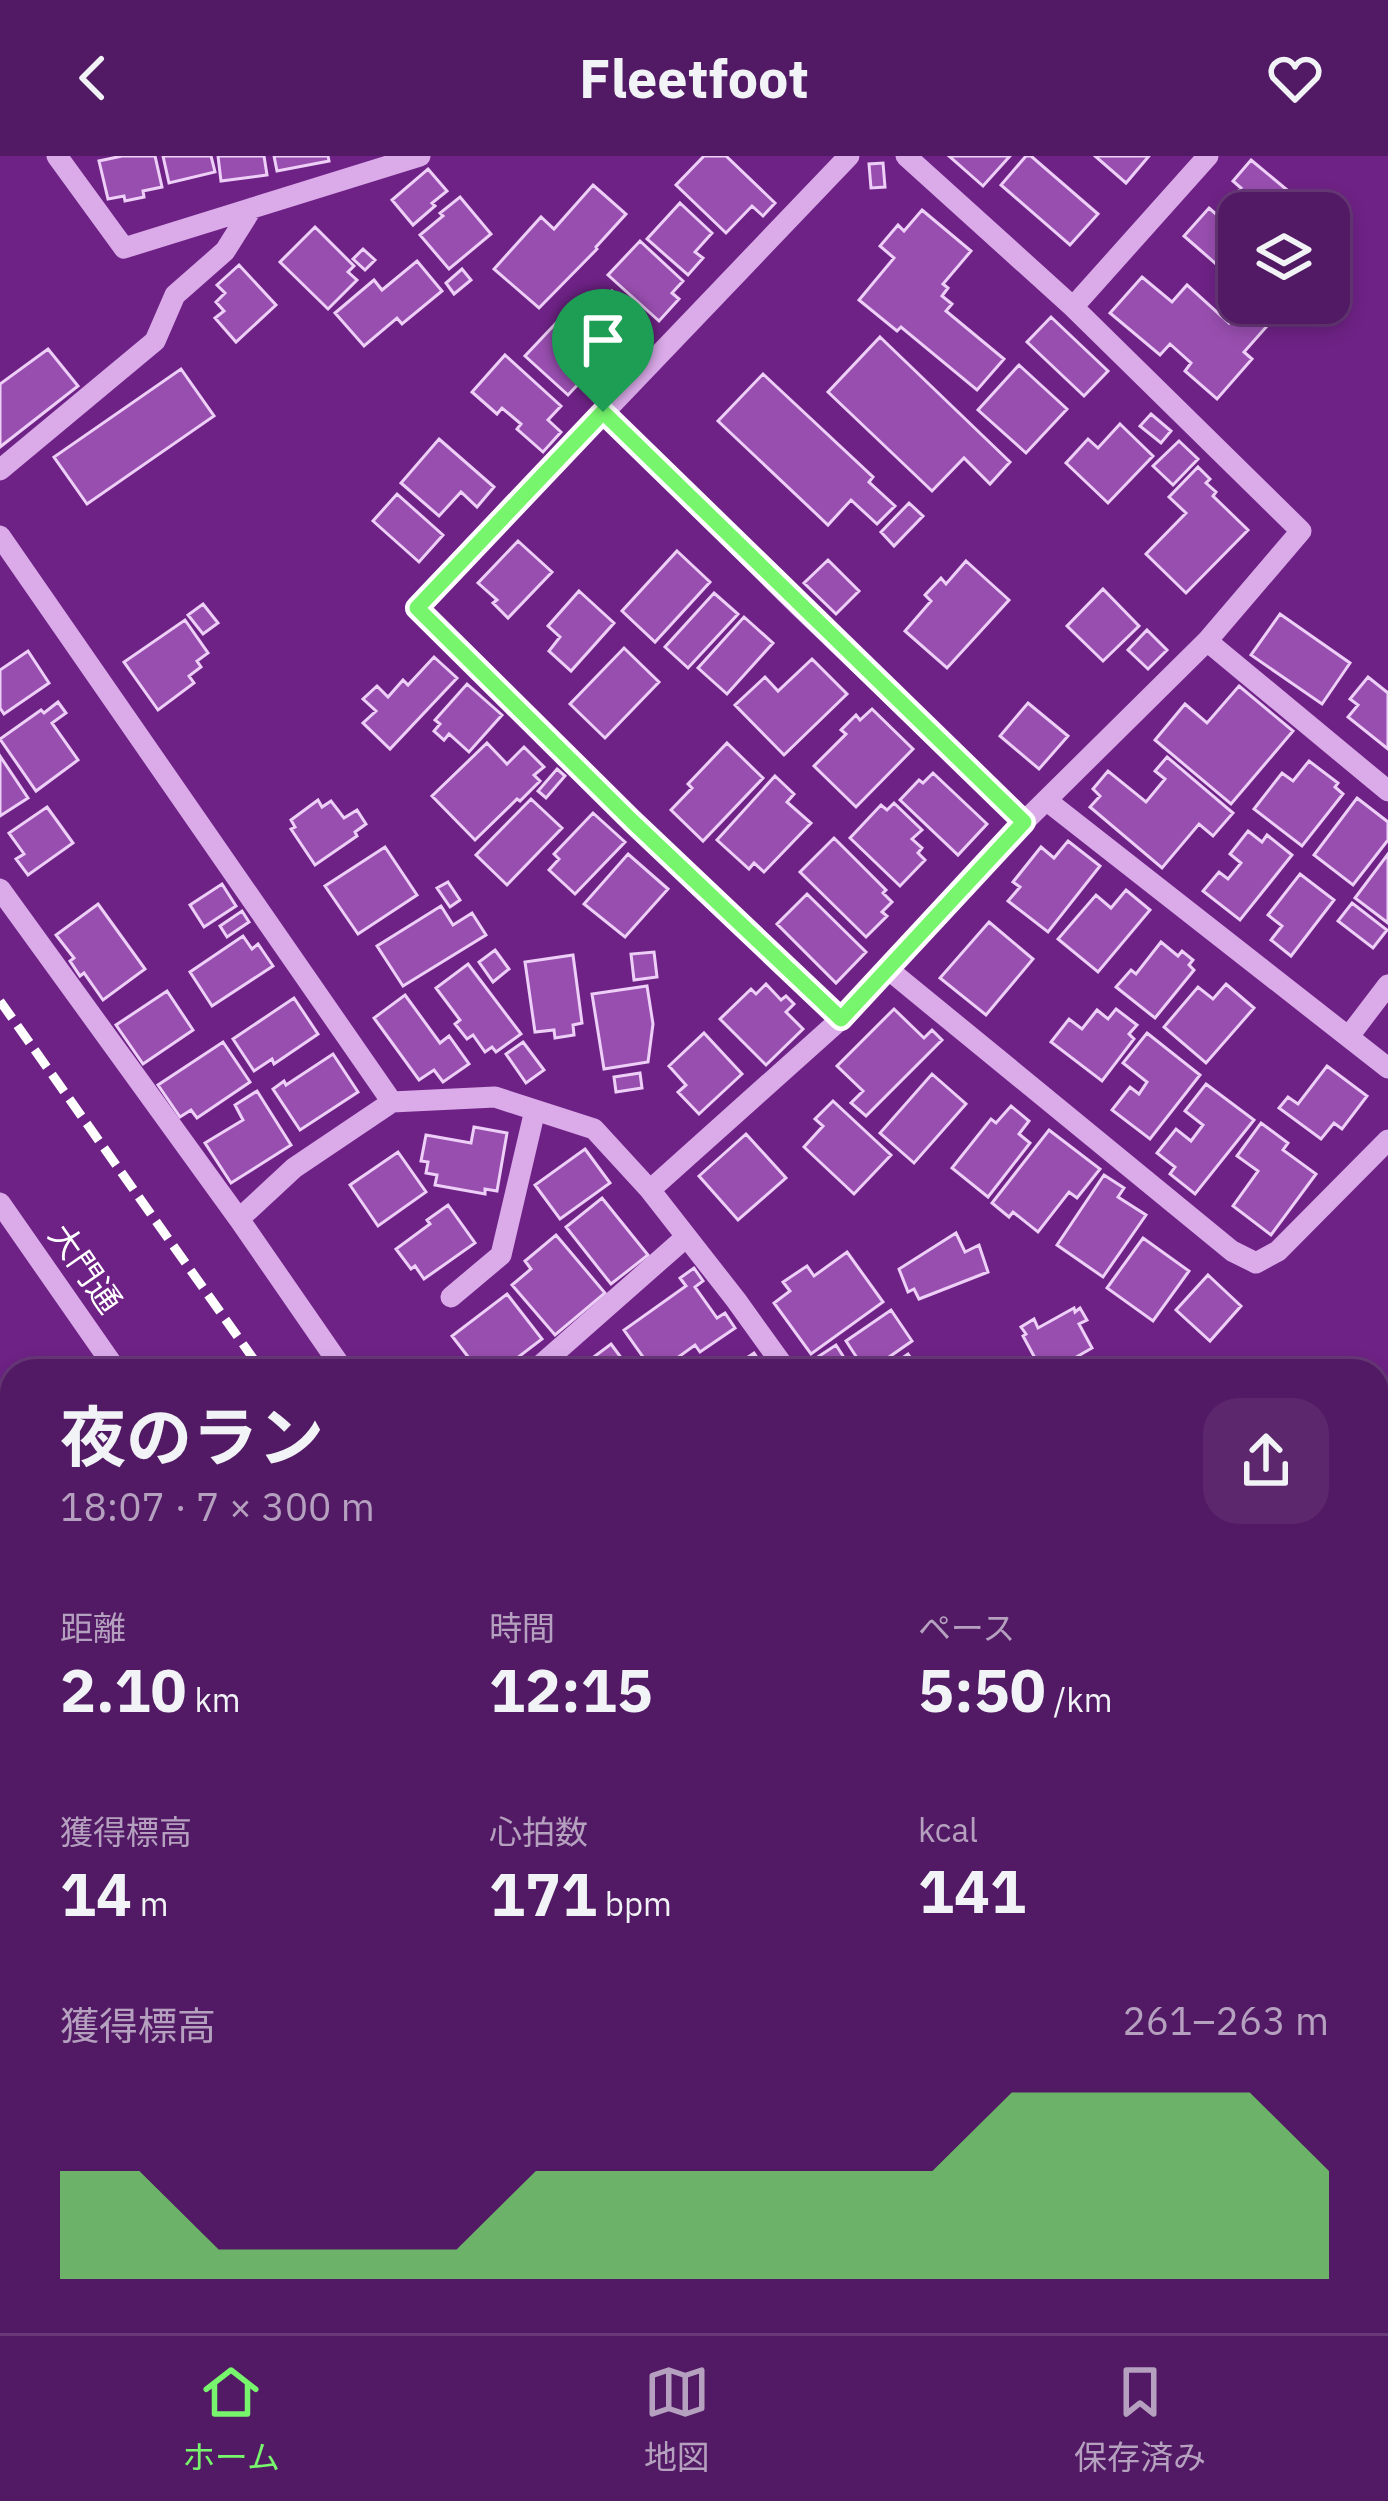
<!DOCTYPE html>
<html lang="ja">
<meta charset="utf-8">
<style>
:root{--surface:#521a64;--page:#5c276d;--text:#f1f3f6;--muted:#b5a1bf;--line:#683878;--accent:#77f56c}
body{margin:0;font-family:"IBM Plex Sans","Noto Sans JP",sans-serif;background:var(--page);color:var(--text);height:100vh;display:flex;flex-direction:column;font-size:45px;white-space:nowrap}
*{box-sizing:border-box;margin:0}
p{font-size:39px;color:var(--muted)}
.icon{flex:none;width:66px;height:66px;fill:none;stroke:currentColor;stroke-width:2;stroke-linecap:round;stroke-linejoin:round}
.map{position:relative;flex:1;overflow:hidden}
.sheet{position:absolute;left:0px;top:1203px;width:1389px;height:975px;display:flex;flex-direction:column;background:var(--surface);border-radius:36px 36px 0 0;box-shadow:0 6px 18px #0003,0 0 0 3px var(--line)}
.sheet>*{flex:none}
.tools{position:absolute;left:1218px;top:36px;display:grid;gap:24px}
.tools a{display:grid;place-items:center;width:132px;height:132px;border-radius:24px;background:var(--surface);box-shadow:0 6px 18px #0003,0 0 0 3px var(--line);font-size:60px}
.pin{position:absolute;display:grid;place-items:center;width:102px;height:102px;color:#fff;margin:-123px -51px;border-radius:50% 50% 50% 0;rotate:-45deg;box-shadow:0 0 12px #0007}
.pin .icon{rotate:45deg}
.round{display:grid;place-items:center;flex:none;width:126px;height:126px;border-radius:36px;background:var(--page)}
.head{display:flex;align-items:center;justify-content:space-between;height:204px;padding:0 60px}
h1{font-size:66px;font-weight:700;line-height:90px}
.figures{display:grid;grid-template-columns:repeat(3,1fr);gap:18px;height:204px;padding:12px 60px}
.figures div{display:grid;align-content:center}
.figures b{font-size:60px;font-weight:700}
.figures small{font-size:33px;font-weight:400}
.figures p{font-size:33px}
.chart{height:336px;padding:24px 60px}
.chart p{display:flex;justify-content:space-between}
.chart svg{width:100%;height:216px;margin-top:12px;fill:var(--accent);opacity:.7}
header{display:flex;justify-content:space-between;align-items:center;height:156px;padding:0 60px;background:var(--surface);font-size:54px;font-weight:700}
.menu{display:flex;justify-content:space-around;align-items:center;height:168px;border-top:3px solid var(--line);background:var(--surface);font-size:33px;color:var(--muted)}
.menu a{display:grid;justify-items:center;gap:6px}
.menu .on{color:var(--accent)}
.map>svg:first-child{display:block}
</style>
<header><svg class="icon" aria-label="back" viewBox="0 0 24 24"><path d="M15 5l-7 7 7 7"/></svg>Fleetfoot<svg class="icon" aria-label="heart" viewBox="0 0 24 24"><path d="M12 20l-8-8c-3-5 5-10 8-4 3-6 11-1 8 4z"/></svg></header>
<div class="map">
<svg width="1388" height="2177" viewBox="0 0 1388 2177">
<rect width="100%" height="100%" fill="#6e2285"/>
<path fill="#8a39a4" d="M0,1644l12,9v304l-12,16z
M39,2166h135l2,11h-132z
M370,2166h208l4,11h-212z"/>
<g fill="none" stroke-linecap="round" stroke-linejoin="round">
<path stroke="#531764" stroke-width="69" d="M1377,1412l11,-3
M674,2166l7,11"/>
</g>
<path fill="#984eaf" stroke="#edcff7" stroke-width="3" d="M122,0h33l7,31 -19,4 1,6 -19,4 -1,-5 -16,3 -9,-38z
M163,0h48l4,16 -46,11z
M218,0h46l3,19 -46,6z
M274,0h54l1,5 -52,10z
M704,0h22l49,47 -12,13 -11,-10 -26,27 -50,-48z
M949,0h61l-27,30z
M1026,0h5l67,58 -28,31 -69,-60z
M1095,0h54l-23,27z
M1251,4l47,39 -11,14h-47l-12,-10 13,-15 -8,-7z
M883,7l2,24 -14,1 -2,-24z
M428,13l19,22 -15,12 3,3 -22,19 -21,-25z
M593,29l33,29 -30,33 1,2 -58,59 -45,-39 47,-52 13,12z
M460,41l31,37 -42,35 -29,-34 23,-19 -3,-3z
M680,47l32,30 -17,19 8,6 -15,17 -41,-36z
M1209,52l30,26v50l-55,-48z
M922,54l49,41 -28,33 5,4 -6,8 10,8 -6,7 58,48 -27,31 -76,-63 -4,4 -38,-31 35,-42 -14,-12 18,-21 6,6z
M315,71l39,39 -6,6 9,8 -29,29 -48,-47z
M640,85l43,40 -11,12 7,6 -20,22 -51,-46z
M363,93l12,11 -10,10 -12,-11z
M417,105l25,30 -40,33 -5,-6 -33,28 -29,-33 39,-33 8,10z
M239,109l37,40 -40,37 -21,-24 9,-7 -8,-9 9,-9 -8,-8z
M462,113l9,11 -17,14 -8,-11z
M1142,121l30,25 15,-17 42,38 16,-18 23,20 -24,27 8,7 -35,40 -32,-28 6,-8 -21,-19 -10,11 -50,-42z
M612,135l32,31 -36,38 -32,-31z
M1051,161l57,54 -24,25 -57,-54z
M557,166l43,39 -32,34 -43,-39z
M880,181l130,125 -20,22 -26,-26 -32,33 -104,-99z
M48,193l30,37 -78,61v-63z
M505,199l56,51 -13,14 13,12 -18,20 -26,-23 4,-5 -19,-16 -5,6 -25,-22z
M1019,209l48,44 -41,44 -48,-43z
M181,213l33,47 -127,88 -33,-47z
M763,218l110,103 -4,5 26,24 -18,18 -26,-24 -23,25 -110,-104z
M1151,258l20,17 -10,12 -21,-17z
M1120,268l33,32 -45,47 -42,-40 22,-24 10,9z
M439,283l55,48 -17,20 -16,-15 -22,24 -38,-33z
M1179,285l19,18 -25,26 -20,-19z
M1198,311l12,12 -4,4 10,9 -3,4 35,34 -62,63 -40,-39 40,-41 -17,-16z
M397,338l46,41 -24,27 -46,-41z
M909,347l14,13 -29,30 -13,-14z
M518,385l34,31 -44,46 -15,-15 4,-3 -19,-17z
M677,395l33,31 -55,60 -33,-31z
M828,404l31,31 -23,23 -32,-31z
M966,405l43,39 -62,68 -42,-37 26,-30 -6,-6 16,-17 5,6z
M1103,433l36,37 -36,35 -36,-35z
M579,435l35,32 -43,48 -22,-20 11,-14 -12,-11z
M714,437l24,21 -50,54 -23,-21z
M203,448l15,19 -15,11 -15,-19z
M1280,458l70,49 -28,41 -71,-49z
M744,461l29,26 -46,51 -29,-26z
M185,464l23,33 -11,8 4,6 -12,9 5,7 -36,27 -34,-48z
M1147,474l20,20 -19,19 -20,-19z
M624,492l35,34 -54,56 -35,-34z
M28,495l21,32 -45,31 -4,-6v-38z
M434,501l23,21 -67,71 -27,-26 13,-12 -13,-12 14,-13 11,11 15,-17 5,5z
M812,503l35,35 -63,61 -49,-50 30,-28 13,14z
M1368,521l20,16v56l-40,-32 10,-12 -8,-6z
M467,528l35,31 -33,37 -20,-18 -5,6 -10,-9 6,-7 -5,-4z
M1239,530l54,45 -62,73 -76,-64 30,-36 22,19z
M58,546l8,11 -14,10 26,37 -42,31 -36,-52 41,-29 3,3z
M1028,547l40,33 -29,33 -39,-33z
M872,553l41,40 -57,58 -42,-41 32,-32 -5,-4 15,-15 4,5z
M487,587l20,21 17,-17 20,20 -10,8 6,6 -20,20 -3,-2 -42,41 -43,-44z
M727,587l36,35 -60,63 -32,-31 21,-22 -4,-4z
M0,600l28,42 -28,18z
M1167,601l66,56 -20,23 -14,-12 -37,44 -72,-61 10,-11 -7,-7 15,-18 38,31 19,-23 -10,-8z
M1309,605l29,22 -3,4 8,7 -41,52 -48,-37 28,-36 11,8z
M557,613l8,7 -19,22 -8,-7z
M933,617l54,51 -29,31 -58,-55 19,-20 4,3z
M775,620l19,18 -7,8 24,21 -47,49 -10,-9 -5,6 -32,-29z
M1357,642l31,24v18l-35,45 -39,-30z
M531,643l31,29 -55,57 -31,-30z
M318,644l4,7 9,-6 13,17 13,-8 9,14 -11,8 2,4 -42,29 -24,-36 4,-2 -4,-7z
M894,647l28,27 -10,9 10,9 -4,5 7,7 -25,26 -50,-48 31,-33 6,5z
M47,651l26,36 -45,32 -12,-16 8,-5 -15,-21z
M593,657l32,29 -50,52 -26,-24 10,-11 -5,-5z
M1248,675l14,11 5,-7 25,20 -52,65 -37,-29 16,-19 9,7 13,-16 -11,-9z
M834,682l52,52 -3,3 9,9 -10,10 5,4 -21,21 -66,-65z
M1068,685l32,25 -52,66 -40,-31 12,-14 -7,-5 28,-35 13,11z
M385,691l32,48 -59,39 -33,-48z
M628,698l40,35 -43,48 -41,-33z
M1388,698v69l-33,-25z
M1300,718l34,26 -43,56 -20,-16 11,-14 -14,-11z
M448,726l12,18 -10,7 -13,-19z
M222,728l14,22 -32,21 -14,-22z
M1126,734l24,20 -52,62 -40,-33 38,-44 15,13z
M807,738l59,58 -30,31 -59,-59z
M1352,747l35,27 -14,18 -35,-27z
M98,748l47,65 -42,31 -19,-27 -4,3 -10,-15 4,-3 -18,-23z
M441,750l12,19 19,-12 14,22 -83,51 -26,-40z
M242,755l7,11 -22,15 -7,-11z
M989,766l44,37 -47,56 -46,-37z
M243,780l9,13 6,-5 15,22 -61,40 -22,-34z
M1161,786l17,14 4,-5 11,9 -4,5 5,5 -39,48 -39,-31 15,-17 5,4z
M495,794l14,19 -16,13 -14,-20z
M654,796l3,25 -23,3 -3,-26z
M573,799l9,68 -9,2 1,10 -19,3 -1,-8 -19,2 -10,-70z
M468,808l53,70 -25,18 -4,-5 -7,5 -12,-17 -6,4 -12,-15 5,-4 -24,-32z
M766,828l15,16 5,-4 8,8 -8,8 17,17 -37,36 -46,-46 31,-30 5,5z
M1226,828l28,24 -48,55 -42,-36 34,-40 15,12z
M647,830l6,38 -5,38 -44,7 -12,-75z
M167,835l26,39 -50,34 -27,-39z
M405,839l35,48 9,-7 20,28 -26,18 -9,-12 -15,10 -45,-62z
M294,842l24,36 -44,30 -2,-5 -18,12 -21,-32z
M894,853l30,29 8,-8 10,10 -76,76 -15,-13 12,-12 -26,-25z
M1116,853l21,16 -8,9 5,5 -32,42 -51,-39 18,-23 13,10 15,-19 11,9z
M704,877l38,41 -43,40 -21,-22 8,-7 -17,-19z
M1147,877l53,42 -50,64 -38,-29 18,-23 9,7 8,-12 -24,-19z
M223,886l27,40 -53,36 -6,-8 -11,7 -22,-32z
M523,886l21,28 -18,13 -20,-29z
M333,898l25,38 -58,38 -27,-41 11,-8 2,4z
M1327,910l40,30 -25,33 -8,-6 -13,16 -42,-31 9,-11 10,7z
M640,917l2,15 -26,4 -2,-15z
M932,918l34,30 -52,59 -34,-30z
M1206,928l48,36 -59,74 -25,-20 5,-7 -18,-14 19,-24 15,12 12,-16 -18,-14z
M257,935l34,54 -60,38 -26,-40 38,-23 -8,-15z
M833,945l58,54 -37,39 -50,-47 19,-21 -8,-7z
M1011,950l18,15 -10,13 11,9 -42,54 -36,-29 39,-49 5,4z
M1261,967l27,20 -5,7 33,24 -45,61 -38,-29 25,-35 -21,-15z
M474,971l33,6 -10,58 -12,-2v5l-50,-9 2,-10 -11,-2 2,-11 -7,-1 5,-26 45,8z
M1049,974l51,39 -23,29 -8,-6 -31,40 -25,-20 -4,5 -17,-14z
M746,978l40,44 -48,42 -39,-44z
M585,993l25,34 -50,36 -25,-34z
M398,996l28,40 -48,34 -28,-41z
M1104,1019l20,13 -6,9 28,18 -43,62 -46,-32z
M602,1042l46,57 -37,29 -45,-57z
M448,1049l27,38 -51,36 -9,-13 -4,3 -15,-20 34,-25 -3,-4z
M956,1077l9,19 14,-7 9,27 -69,27 -5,-10 -6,3 -9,-23z
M556,1079l49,58 -50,42 -43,-50 19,-16 -6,-8z
M1143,1082l46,33 -36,50 -46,-33z
M847,1096l36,50 -72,52 -37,-51 16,-12 -7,-9 24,-16 7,10z
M694,1112l9,13 -8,6 22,31 8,-5 10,15 -35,24 -5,-7 -36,26h-6l-29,-41 62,-44 -6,-8z
M1208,1119l33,31 -31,35 -34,-31z
M507,1138l35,45 -33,25 3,4 -4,3h-29l-27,-35z
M1074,1152l1,4 5,-4 7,12 -8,4 13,24 -40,23h-10l-19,-35 3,-2 -5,-7 13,-8 4,9z
M891,1154l21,31 -43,30h-58l-4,-7 29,-19 16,25 9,-6 -15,-23z
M611,1188l20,27h-56z
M754,1197l12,18h-39z
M908,1198l12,17h-37z
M1378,1881h10v104h-5z
M254,2166h55l-8,6 4,5h-43z"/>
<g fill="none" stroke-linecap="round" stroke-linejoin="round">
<path stroke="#daaae9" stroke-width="21" d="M57,0l67,92 296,-92
M1073,151l135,-151
M603,256l195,193 226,217
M0,314l155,-129 20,-46 50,-44 27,-43
M0,380l392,566 -98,66 -55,51 105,152
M1207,485l181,150
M1046,644l342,268
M0,733l239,330
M889,814l343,281 24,12 22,-12 110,-111
M841,863l-209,-198 -215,-213 432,-452
M1349,880l39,-51
M392,946l103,-5 99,32 56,61
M0,1047l117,168
M451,1141l50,-42 34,-145
M534,1215l151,-133
M787,1215l-51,-71 -86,-110 191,-171 183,-197 183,-181 94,-110 -228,-224 -167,-151
M0,1357l12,-8
M1377,1461l11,-3
M1377,1569l7,204
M1377,1809l11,1
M0,1822l12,-3
M1377,1850h11
M0,1878l12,15
M0,1993l12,-13
M220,2166l8,11
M624,2166l2,11
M735,2166l6,11
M1174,2166l8,11"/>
<path stroke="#fff" stroke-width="9" stroke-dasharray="21 9" stroke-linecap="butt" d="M0,845l262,370
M910,2166l6,11
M931,2166l8,11"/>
</g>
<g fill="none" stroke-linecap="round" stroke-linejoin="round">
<g stroke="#fff" stroke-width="24">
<path id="route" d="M603,256l421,410 -183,197 -209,-198 -215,-213z"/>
</g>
<use href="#route" stroke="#77f56c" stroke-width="15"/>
</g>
<g text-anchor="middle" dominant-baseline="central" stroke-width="9" stroke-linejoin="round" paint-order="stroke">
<g font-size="33" fill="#fff" stroke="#6e2285">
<text transform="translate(86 1112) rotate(55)">大門通</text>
</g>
</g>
</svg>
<div class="tools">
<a><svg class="icon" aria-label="layers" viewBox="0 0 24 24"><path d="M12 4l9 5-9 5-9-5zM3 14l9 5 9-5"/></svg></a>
</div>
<div class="pin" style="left:603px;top:256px;background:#1e9e55"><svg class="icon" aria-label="arrive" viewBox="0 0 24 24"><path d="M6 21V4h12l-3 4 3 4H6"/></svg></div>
<section class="sheet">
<div class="head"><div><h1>夜のラン</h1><p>18:07 · 7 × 300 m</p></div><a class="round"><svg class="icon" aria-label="share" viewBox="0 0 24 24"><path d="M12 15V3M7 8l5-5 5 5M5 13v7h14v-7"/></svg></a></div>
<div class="figures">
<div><p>距離</p><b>2.10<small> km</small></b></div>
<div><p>時間</p><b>12:15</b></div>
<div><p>ペース</p><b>5:50<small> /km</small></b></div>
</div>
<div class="figures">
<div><p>獲得標高</p><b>14<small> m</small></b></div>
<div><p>心拍数</p><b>171<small> bpm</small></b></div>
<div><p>kcal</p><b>141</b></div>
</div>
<div class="chart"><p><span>獲得標高</span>261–263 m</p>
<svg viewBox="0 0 160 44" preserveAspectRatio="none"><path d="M0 44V22L10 22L20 38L30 38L40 38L50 38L60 22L70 22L80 22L90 22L100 22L110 22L120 6L130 6L140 6L150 6L160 22V44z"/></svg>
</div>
</section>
</div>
<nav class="menu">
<a class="on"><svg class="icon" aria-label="home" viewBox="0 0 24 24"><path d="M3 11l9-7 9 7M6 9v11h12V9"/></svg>ホーム</a>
<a><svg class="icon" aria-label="map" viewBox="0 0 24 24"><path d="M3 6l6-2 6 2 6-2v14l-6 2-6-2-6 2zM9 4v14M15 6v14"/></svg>地図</a>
<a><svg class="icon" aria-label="saved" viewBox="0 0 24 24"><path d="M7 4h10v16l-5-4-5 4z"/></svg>保存済み</a>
</nav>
